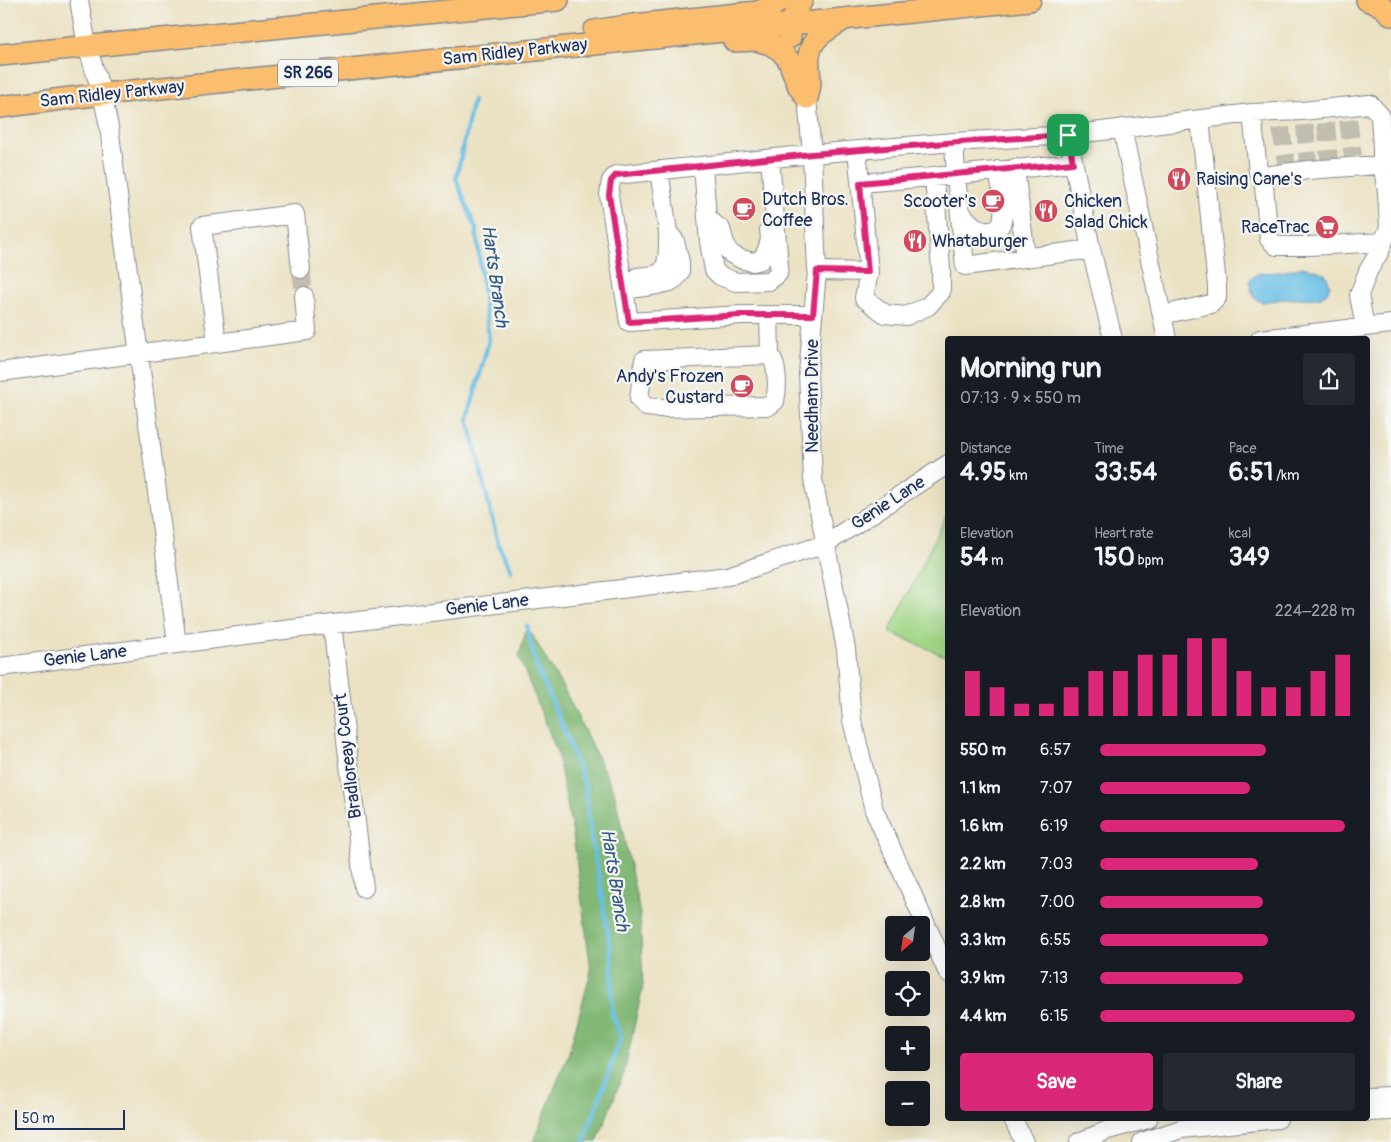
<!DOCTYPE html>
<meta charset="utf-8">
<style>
:root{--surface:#171b24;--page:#242831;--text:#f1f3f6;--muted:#9ea1a6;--accent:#db2777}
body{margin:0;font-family:Pangolin,sans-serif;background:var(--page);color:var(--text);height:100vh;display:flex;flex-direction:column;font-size:19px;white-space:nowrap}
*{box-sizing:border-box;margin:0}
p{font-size:16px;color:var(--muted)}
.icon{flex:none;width:28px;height:28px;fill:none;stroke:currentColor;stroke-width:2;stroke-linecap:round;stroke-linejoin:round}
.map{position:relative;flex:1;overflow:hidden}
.details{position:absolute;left:945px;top:336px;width:425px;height:785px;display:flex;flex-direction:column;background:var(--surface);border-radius:5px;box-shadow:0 5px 20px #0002}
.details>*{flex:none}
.needle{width:32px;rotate:209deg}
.buttons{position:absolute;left:885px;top:916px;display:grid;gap:10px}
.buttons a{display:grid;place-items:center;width:45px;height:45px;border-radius:5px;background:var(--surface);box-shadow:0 5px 20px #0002;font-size:25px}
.scale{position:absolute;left:15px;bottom:12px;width:110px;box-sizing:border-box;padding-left:5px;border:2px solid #1b2f5e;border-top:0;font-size:14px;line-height:18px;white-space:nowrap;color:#1b2f5e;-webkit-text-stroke:4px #f6f6f2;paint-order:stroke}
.pin{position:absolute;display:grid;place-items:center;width:42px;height:42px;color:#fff;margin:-21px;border-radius:10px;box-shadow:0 2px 8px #0006}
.round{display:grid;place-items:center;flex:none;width:52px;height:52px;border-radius:5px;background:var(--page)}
.overview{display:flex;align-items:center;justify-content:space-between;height:85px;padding:0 15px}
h1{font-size:28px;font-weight:700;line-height:38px}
.stats{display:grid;grid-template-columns:repeat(3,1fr);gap:8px;height:85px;padding:5px 15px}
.stats div{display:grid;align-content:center}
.stats b{font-size:25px;font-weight:700}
.stats small{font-size:14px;font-weight:400}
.stats p{font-size:14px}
.chart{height:140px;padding:10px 15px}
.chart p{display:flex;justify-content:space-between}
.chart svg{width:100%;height:90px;margin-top:5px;stroke:var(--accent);stroke-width:6}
.primary-button{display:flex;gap:10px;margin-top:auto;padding:10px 15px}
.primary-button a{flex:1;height:58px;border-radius:5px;background:var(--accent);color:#fff;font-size:20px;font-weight:700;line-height:58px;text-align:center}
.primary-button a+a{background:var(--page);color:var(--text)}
ul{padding:0 15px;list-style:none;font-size:16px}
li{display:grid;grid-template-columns:80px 60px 1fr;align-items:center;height:38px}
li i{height:12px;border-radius:6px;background:var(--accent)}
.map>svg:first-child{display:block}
</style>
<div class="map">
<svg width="1391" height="1142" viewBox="0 0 1391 1142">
<rect width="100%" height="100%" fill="#f6f6f2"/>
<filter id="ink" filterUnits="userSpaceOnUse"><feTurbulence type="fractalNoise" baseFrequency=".02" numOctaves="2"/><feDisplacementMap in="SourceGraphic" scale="10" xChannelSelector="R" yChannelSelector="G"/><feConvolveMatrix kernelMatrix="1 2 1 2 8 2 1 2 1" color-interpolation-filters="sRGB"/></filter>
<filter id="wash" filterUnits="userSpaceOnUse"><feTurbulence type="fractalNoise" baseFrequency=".0096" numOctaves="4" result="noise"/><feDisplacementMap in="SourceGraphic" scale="20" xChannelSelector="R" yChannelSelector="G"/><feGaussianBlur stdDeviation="1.12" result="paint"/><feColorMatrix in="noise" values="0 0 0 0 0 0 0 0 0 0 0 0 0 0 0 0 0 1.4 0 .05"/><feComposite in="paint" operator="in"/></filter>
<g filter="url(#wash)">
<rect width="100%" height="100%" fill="#ebe2c3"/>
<path fill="#a2d787" stroke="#5e8372" d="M947,514v143l-58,-25z"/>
<path fill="#81b874" stroke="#4e7469" d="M527,626l39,67 48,98 26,122 3,73 -19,87 -27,69h-64l36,-90 22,-81 -18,-136 -16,-83 -38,-95z"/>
<path fill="#68bfe5" stroke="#4277a2" d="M1302,267l14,3 10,5 4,10 -3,8 -8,5 -35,1 -22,3 -8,-4 -5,-17c10,-12 16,-7 29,-9 8,-1 16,-3 24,-5z"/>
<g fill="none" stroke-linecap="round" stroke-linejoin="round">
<path stroke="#68bfe5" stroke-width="4.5" d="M473,100l-17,79 20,50 13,111 -21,78 30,125 13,28
M527,626l9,39 27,62 22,59 6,51 10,52 11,71v54l9,23 -37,105"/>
</g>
</g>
<g filter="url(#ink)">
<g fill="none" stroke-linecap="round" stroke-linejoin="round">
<path stroke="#c1beaf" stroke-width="18" stroke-dasharray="18 9" stroke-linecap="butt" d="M1348,120l5,36
M1326,123l3,36
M1305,125l3,36
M1281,128l5,35
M301,269l3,27"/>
<g stroke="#838890" stroke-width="20">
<path id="minor" d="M79,0l8,46 15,48 7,33 68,517
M807,98l5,56 5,117 -9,103 5,105 33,170 6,71 22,90 74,163
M1252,113l6,59 5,4 45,-6 83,-6
M1122,128l45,211
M1068,135l184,-22 50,-2 68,-7 10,11 2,33v16l5,28 2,35 -9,24 -12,20 -9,24 6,32
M857,150l12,122 -5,26 21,16 21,2 22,-10 13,-14v-23l-7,-93
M1073,163l-117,12 9,91 126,-17
M703,166l6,76 5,28 6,6 16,6 33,-1 9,-7 1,-8 -9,-107
M1015,168l11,90
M1263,176l6,63 7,7h33l74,-4
M860,183l96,-8 -2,-33
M960,212c9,10 18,21 32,19 20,-3 8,-48 6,-61
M707,218l14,11 5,18 5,7 10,5 12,3 8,-2 5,-8 4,-12 -1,-11
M817,271l52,1
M637,277c7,-1 19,-1 24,-5 8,-7 7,-27 7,-36
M624,290l33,-5 13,-3 6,-4 4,-6v-10l-5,-21 -7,-9 -9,-62
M769,315l1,40 -126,5 -5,39 7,8 11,1 112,-2 6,-5c3,-12 3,-36 -5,-46
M813,315h-72l-112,7 -20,-127 2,-14 5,-6 196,-21 142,-12 114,-7 23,114 22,90
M1162,315l49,-11 6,-6v-12l-17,-167
M1260,339l131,-15
M217,343l-15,-117 93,-12 6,55
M0,372l307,-41 -3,-35
M332,624l32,264
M0,667l276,-36 452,-55 97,-32 123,-80
M1368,1097l23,-1
M1368,1112l23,-1
M1013,1119l11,23
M1079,1142l29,-12 40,-11
M1142,1142l39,-13 97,-10"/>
</g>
<g stroke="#838890" stroke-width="24">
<path id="major" d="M1367,0l15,6 9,9
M594,31l39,-6 124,-13 16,-6 7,-6
M790,37c1,-13 5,-27 12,-37
M734,41l22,-1 14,4 10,6 8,9 11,28 8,11
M0,55l558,-55
M807,98c4,-13 3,-17 2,-31 -3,-27 13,-34 34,-47
M0,107l102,-13 928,-94"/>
</g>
<use href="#minor" stroke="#fff" stroke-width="18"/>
<use href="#major" stroke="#fbbe6e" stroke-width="21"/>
</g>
</g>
<g fill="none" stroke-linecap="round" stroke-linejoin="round" filter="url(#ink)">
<g stroke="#fff" stroke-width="10">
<path id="route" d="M1068,135l5,28 -213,20 8,89 -51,-1 -4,44h-72l-112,7 -20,-127 2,-14 5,-6 196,-21 147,-12z"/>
</g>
<use href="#route" stroke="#db2777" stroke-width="6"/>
</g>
<defs>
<g id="restaurant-disc" transform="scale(1.25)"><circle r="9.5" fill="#d1495b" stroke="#f6f6f2"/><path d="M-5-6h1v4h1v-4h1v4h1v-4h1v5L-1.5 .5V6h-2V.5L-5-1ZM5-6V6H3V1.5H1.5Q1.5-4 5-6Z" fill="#fff"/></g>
<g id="cafe-disc" transform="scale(1.25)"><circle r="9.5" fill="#d1495b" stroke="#f6f6f2"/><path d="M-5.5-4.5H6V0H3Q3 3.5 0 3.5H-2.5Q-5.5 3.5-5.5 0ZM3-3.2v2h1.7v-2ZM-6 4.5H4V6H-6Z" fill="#fff"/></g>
<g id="supermarket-disc" transform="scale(1.25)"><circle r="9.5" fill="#d1495b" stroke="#f6f6f2"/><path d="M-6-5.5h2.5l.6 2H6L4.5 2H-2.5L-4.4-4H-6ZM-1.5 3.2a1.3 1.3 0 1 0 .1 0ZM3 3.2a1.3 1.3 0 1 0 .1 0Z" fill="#fff"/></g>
</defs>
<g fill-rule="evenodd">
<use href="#restaurant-disc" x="1179" y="179"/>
<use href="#cafe-disc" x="993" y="201"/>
<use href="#cafe-disc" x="744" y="209"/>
<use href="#restaurant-disc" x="1046" y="211"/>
<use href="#supermarket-disc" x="1327" y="227"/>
<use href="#restaurant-disc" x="915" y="241"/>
<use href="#cafe-disc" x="742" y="386"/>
</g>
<g text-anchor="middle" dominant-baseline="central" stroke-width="4.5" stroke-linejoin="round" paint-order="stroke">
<rect fill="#f6f6f2" stroke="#5d6b8a" stroke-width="1" x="278" y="59.5" width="60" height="27" rx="4"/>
<g font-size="16" font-weight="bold" fill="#1b2f5e">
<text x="308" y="73">SR 266</text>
</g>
<g font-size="18" fill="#1b2f5e" stroke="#f6f6f2">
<text transform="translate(515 52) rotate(-6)">Sam Ridley Parkway</text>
<text transform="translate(112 94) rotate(-6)">Sam Ridley Parkway</text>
<text transform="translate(812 396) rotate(-90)">Needham Drive</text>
<text transform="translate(888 503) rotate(-33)">Genie Lane</text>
<text transform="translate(487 605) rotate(-7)">Genie Lane</text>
<text transform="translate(85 656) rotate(-7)">Genie Lane</text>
<text transform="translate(348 756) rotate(-97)">Bradloreay Court</text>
</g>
<g font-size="18" fill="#1b2f5e" stroke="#f6f6f2" text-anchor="start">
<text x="1196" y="179">Raising Cane's</text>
<text x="762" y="199">Dutch Bros.<tspan x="762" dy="21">Coffee</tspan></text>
<text x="976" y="201" text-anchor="end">Scooter's</text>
<text x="1064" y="201">Chicken<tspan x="1064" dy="21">Salad Chick</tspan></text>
<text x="1310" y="227" text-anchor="end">RaceTrac</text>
<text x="932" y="241">Whataburger</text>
<text x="724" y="376" text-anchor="end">Andy's Frozen<tspan x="724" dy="21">Custard</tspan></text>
</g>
<g font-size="19" font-style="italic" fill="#325a86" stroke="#f6f6f2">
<text transform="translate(495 276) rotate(82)">Harts Branch</text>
<text transform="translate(615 880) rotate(81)">Harts Branch</text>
</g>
</g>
</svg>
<div class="buttons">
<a><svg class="needle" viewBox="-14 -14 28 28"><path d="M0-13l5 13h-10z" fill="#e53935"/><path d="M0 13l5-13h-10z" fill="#9ea1a6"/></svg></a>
<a><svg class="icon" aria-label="locate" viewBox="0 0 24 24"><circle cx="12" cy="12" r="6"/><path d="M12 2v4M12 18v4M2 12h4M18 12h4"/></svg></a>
<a>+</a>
<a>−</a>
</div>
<div class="scale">50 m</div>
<div class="pin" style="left:1068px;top:135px;background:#1e9e55"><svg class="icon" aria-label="arrive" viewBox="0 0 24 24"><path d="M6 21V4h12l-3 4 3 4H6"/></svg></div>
<section class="details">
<div class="overview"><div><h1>Morning run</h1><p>07:13 · 9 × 550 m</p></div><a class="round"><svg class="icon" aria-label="share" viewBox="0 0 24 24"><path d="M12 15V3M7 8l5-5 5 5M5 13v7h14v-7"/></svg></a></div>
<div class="stats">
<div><p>Distance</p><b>4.95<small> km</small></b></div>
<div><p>Time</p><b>33:54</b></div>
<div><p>Pace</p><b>6:51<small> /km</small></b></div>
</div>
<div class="stats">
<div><p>Elevation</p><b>54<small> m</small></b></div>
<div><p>Heart rate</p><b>150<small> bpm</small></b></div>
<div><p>kcal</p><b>349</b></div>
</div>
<div class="chart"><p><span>Elevation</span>224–228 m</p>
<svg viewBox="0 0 160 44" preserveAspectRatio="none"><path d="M5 44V22M15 44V30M25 44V38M35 44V38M45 44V30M55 44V22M65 44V22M75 44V14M85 44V14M95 44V6M105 44V6M115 44V22M125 44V30M135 44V30M145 44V22M155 44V14"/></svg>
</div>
<ul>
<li><b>550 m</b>6:57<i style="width:65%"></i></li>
<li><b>1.1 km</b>7:07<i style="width:59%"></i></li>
<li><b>1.6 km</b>6:19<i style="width:96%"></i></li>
<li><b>2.2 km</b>7:03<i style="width:62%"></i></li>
<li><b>2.8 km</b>7:00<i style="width:64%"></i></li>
<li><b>3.3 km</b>6:55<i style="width:66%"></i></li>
<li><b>3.9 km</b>7:13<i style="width:56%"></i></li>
<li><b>4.4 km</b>6:15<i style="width:100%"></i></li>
</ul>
<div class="primary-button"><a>Save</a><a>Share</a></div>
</section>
</div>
